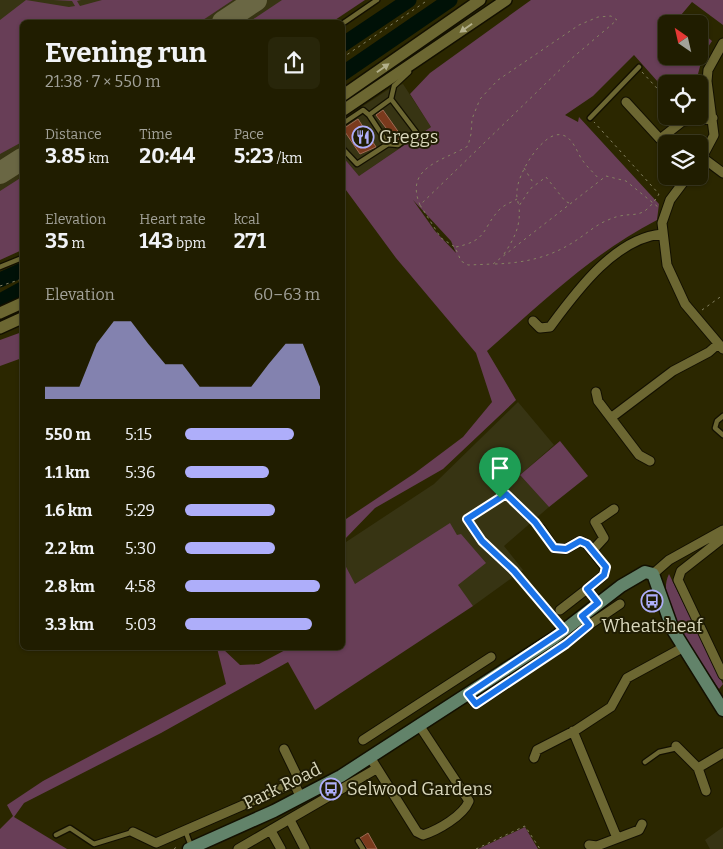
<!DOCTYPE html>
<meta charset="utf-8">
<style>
:root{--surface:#201d00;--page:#28260a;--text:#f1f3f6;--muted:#a2a299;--line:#3d3b22;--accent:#aeaefa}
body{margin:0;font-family:Bitter,serif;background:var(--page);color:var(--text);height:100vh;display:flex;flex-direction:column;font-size:19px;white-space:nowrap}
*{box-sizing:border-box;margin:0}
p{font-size:16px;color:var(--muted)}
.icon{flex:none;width:28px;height:28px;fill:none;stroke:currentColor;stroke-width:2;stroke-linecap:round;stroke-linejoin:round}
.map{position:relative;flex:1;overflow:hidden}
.details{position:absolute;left:20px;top:20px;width:325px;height:630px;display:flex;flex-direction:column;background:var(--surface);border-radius:8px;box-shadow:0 1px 4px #0004,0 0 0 1px var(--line)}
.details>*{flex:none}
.needle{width:32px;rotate:326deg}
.tools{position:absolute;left:658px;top:15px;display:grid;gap:10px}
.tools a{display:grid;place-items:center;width:50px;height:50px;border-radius:8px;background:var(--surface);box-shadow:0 1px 4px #0004,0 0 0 1px var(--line);font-size:25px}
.pin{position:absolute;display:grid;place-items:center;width:42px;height:42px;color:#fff;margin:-51px -21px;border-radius:50% 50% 50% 0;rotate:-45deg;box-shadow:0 0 5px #0007}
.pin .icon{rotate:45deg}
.round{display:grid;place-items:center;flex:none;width:52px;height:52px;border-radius:8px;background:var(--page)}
.headline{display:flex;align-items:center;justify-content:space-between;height:85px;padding:0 25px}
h1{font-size:28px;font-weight:700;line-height:38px}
.stats{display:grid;grid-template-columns:repeat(3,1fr);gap:8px;height:85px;padding:5px 25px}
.stats div{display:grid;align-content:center}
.stats b{font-size:21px;font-weight:700}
.stats small{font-size:14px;font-weight:400}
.stats p{font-size:14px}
.chart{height:140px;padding:10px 25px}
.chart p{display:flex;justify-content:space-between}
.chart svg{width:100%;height:90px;margin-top:5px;fill:var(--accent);opacity:.7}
ul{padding:0 25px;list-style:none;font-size:16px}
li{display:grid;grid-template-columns:80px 60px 1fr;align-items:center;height:38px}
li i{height:12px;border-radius:6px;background:var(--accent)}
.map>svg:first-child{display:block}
</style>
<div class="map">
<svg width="723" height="849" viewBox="0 0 723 849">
<rect width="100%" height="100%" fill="#2b2700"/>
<path fill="#373413" d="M0,0h359l-33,22h-304v222l-22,11z
M403,84l28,43 -72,49 -16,-19 -1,-37 47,-31z
M518,402l36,43 -34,30 29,32 -45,39 19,24 -50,36 -16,-21h-102l-12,-24v-17l91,-60z
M723,827v22h-13l-5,-9z"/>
<path fill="#683e57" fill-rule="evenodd" d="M26,0l43,7 6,-1 -3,-5 -19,-1h28l-4,1 3,5 22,-6h131l-33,22h-178v120l-22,12v-134z
M282,0h83l-33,22h-83z
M531,0h192v25l-31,-23 -11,13 10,9h-25v32h33v-26l13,11c-9,12 -13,27 -16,43h-30v7l-32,-36 -41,41 -28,19 13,7 1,-5 80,87 -2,16c-64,33 -116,83 -170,131l29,49 -73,69 -68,39 -32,33v-20l72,-48 48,-36 29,-35 -16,-49 -80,-95 -53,-72v-29l16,19 72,-49 -21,-33 20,-21zM413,200l38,41 5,12 -21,-22z
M22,177v73l-22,10v-69z
M22,332v26l-22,8v-26z
M560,441l28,35 -39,31 -29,-32z
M450,523l7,12 4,-1 25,29 -28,22 15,21 -158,104 -27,-48 -127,71 -137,70 -10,14 53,32h-67v-20l13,-13 -6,-11 36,-24 183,-97 -9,-36h5l18,17 19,-1 30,-16h53l1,-87 12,23z
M669,574l54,110 -4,5c-16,-25 -66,-84 -50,-115z
M525,827l13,22h-60z"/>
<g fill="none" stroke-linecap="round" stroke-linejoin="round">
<path stroke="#001107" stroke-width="15" d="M342,45l67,-45
M342,74l108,-74
M0,280l22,-10
M0,301l22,-12"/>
<path stroke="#6a6744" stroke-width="22" d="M223,22l33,-22
M0,173l22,-14"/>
</g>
<path fill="#7a3a1d" stroke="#9d6a54" d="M383,110l19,27 -6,4 -20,-26z
M358,119l18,28 -16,7 -17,-25z
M368,833l9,16h-10l-7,-11z"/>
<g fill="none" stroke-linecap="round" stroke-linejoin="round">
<g stroke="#131000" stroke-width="7">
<path id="service" d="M342,24l35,-24
M590,118l49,-51
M342,124l21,-14 6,5 22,-16 3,-13 15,-14
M388,144l10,1 18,-13 -25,-33
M342,148l15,16 31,-20 -19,-29
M0,267l22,-9
M723,435l-8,-7 2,-7 6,-5
M541,529l-35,-35 -39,25 15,22 32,30 49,58
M645,762l14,-10 18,-4
M185,830l6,16
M56,835l14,-7 24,16 39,-12
M358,841l5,8"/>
</g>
<g stroke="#131000" stroke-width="11">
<path id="minor" d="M626,102l34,37 23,-18 30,-3
M703,158l20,15
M699,163l15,-28 -7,-54 1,-11 15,-27
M688,176l-18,24 -8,23 5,42 18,39 38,45
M533,321l7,7 10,-1c26,-35 65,-89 112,-93
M596,392l2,9 41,54 11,6
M612,417l61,-46 36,-19 9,-8
M541,529l13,19 12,1 14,-8 7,3 18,23 -1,8 -17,14
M723,538l-42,33 -3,9 45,95
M592,551l12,-13 -9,-16 19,-13
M653,574l16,-14 54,-30
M560,610l27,-21 11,14
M589,625l31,-21
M468,694l8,10 89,-60 24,-19 -7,-9
M573,731l44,107
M363,740l128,-83
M676,746l22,22 8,23
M284,749l15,31 -5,3 7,15
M370,757l47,75 6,3c15,-5 40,-19 46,-34l-50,-76
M534,758l3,-8 39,-20 35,-23 16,-29 57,-31
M698,768l25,-15
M290,820l15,29
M271,831l10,18
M133,832l23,11 138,-60
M589,845l8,1 42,-16 3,-6
M238,849l138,-80"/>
</g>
<g stroke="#131000" stroke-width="14">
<path id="tertiary" d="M342,96l138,-96
M342,111l164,-111
M0,313l22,-10
M0,328l22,-10"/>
</g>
<g stroke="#131000" stroke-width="15">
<path id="secondary" d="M189,849l85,-38 67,-35 213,-138 67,-52 24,-14 8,2 20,56 50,80"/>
</g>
<path stroke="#858262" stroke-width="1" stroke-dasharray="2.5 4" stroke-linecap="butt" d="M342,58l86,-58
M642,72l24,26
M524,168l10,16
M569,203l-4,-2 -19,-24 -16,12 -11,17c-1,-4 -3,-10 -2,-15 0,-16 26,-61 45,-56 11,2 15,18 21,26 5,7 11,12 16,18
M420,205c-16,-38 23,-44 48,-59l3,-12 1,-15 8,-20 18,-19 81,-55 19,-8 13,-1 6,4 -46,39 -151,146 21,33 14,9 6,14 7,4 25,-1 113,-88 20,5 32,26
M456,247c33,-7 25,-18 44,-38 4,-4 12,-7 17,-10
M504,254c10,-15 17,-28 15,-47
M495,264c28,-1 53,-6 77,-21 12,-7 23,-18 36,-23 26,-12 32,5 51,-26l-65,-72
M0,286l22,-7
M702,310l21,-15
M174,849l5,-4
M476,849l49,-23 15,23"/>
<use href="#service" stroke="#6c6732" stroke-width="4.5"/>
<use href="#minor" stroke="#6c6732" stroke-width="9"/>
<use href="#tertiary" stroke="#6c6732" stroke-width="11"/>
<use href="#secondary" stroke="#62836a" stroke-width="12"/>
</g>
<defs><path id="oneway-solid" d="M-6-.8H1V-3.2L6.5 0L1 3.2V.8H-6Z" transform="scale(1.25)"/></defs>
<g fill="#b3b08c">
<use href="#oneway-solid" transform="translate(466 28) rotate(145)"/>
<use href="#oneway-solid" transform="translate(383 68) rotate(-35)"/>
</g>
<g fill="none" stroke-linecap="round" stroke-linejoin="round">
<g stroke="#fff" stroke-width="10">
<path id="route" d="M506,494l29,28 19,26 12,1 14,-8 7,3 19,23 -2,8 -17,14 11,14 -16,13 7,9 -23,19 -90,60 -8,-10 96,-64 -50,-59 -32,-30 -15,-22z"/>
</g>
<use href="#route" stroke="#1a73e8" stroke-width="6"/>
</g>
<defs>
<g id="restaurant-ring" transform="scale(1.125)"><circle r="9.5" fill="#201d03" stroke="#aeaefa" stroke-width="1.5"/><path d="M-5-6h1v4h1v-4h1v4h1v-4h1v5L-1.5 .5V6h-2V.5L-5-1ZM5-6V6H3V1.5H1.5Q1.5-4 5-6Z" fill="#aeaefa"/></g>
<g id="bus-ring" transform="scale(1.125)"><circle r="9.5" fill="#201d03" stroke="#aeaefa" stroke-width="1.5"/><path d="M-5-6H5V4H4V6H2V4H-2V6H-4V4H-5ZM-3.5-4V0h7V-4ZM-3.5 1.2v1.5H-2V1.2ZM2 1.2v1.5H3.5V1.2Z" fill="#aeaefa"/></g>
</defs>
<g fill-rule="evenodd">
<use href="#restaurant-ring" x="363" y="137"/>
<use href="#bus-ring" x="652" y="601"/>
<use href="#bus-ring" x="331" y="789"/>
</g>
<g text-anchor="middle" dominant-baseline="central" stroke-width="4" stroke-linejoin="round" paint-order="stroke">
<g font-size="18" fill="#d9d7bc" stroke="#201d03" text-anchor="start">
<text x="379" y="137">Greggs</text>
<text x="652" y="626" text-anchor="middle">Wheatsheaf</text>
<text x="347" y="789">Selwood Gardens</text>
</g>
<g font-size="18" fill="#d9d7bc" stroke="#201d03">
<text transform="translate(282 786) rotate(-26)">Park Road</text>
</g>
</g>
</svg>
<div class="tools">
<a><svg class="needle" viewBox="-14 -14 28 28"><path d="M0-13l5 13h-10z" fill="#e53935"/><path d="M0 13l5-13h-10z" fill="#a2a299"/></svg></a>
<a><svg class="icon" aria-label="locate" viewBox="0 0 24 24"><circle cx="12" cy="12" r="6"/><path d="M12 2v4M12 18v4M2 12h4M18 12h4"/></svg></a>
<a><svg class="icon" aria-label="layers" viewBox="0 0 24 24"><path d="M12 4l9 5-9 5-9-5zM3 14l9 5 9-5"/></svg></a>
</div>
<div class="pin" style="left:500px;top:498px;background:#1e9e55"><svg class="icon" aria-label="arrive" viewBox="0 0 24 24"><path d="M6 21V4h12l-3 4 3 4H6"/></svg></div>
<section class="details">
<div class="headline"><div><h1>Evening run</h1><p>21:38 · 7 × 550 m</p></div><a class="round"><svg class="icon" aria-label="share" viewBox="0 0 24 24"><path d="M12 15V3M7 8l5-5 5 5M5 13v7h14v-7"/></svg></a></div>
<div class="stats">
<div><p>Distance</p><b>3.85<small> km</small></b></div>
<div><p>Time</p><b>20:44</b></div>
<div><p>Pace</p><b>5:23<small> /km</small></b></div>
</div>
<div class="stats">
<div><p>Elevation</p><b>35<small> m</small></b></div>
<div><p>Heart rate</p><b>143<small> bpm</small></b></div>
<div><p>kcal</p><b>271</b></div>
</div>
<div class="chart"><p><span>Elevation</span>60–63 m</p>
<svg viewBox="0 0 160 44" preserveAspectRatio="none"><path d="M0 44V38L10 38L20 38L30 17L40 6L50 6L60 17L70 27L80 27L90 38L100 38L110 38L120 38L130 27L140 17L150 17L160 38V44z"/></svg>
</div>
<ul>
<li><b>550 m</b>5:15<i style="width:81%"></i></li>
<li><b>1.1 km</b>5:36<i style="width:62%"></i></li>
<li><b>1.6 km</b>5:29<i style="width:67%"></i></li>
<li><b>2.2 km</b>5:30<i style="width:67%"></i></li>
<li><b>2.8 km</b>4:58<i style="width:100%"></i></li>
<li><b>3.3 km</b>5:03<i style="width:94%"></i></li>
</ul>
</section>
</div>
